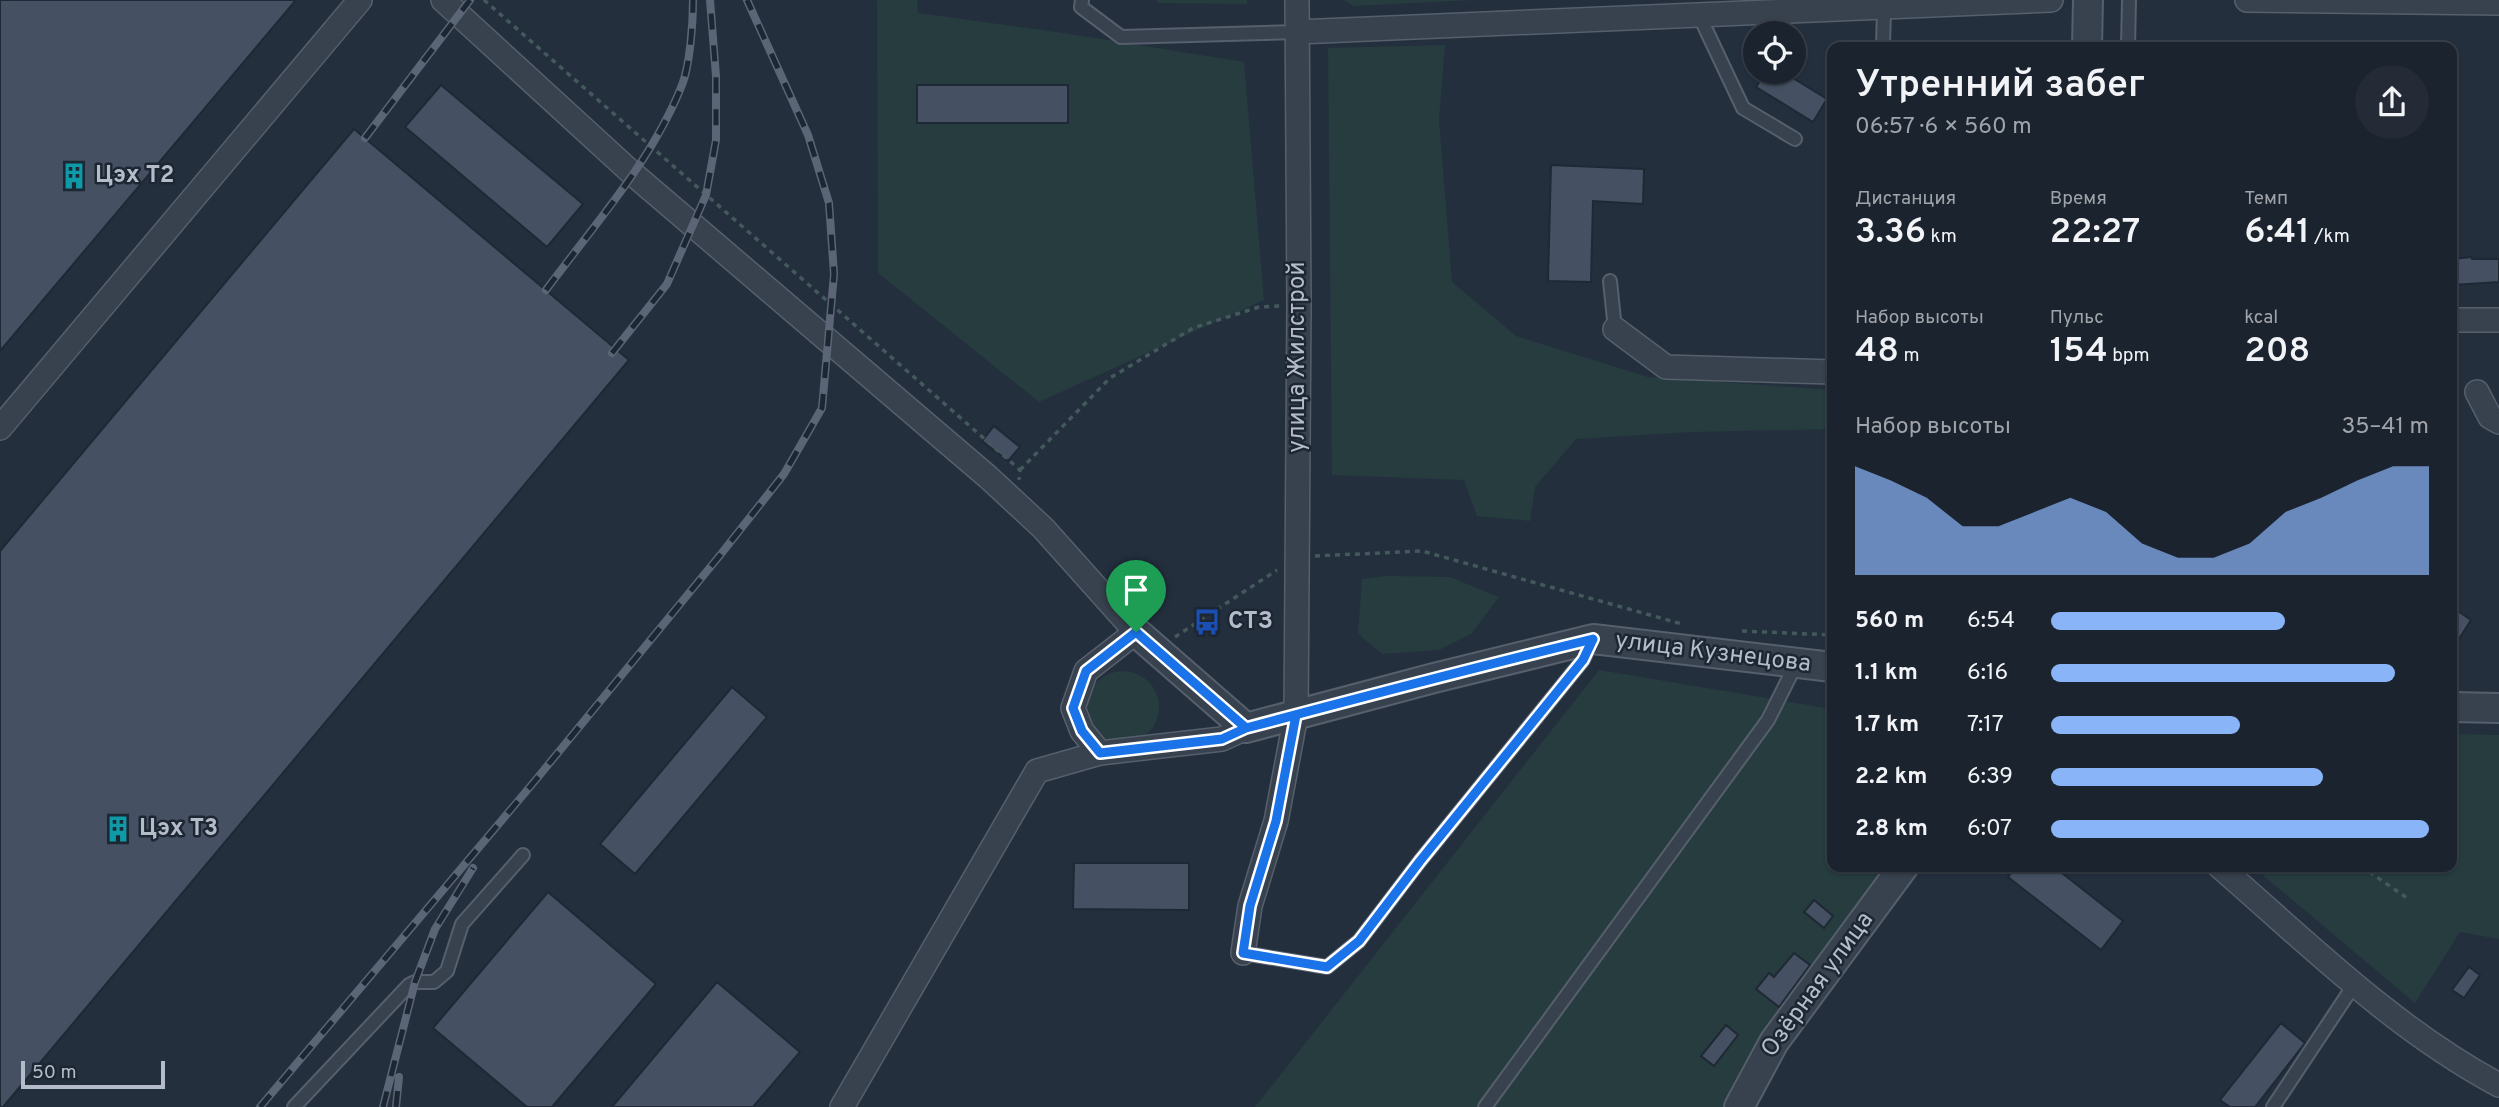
<!DOCTYPE html>
<html lang="ru">
<meta charset="utf-8">
<style>
:root{--surface:#1b232e;--page:#242b36;--text:#f1f3f6;--muted:#a0a4aa;--line:#39404a;--accent:#8ab4f8}
body{margin:0;font-family:Overpass,sans-serif;background:var(--page);color:var(--text);height:100vh;display:flex;flex-direction:column;font-size:26px;white-space:nowrap}
*{box-sizing:border-box;margin:0}
p{font-size:23px;color:var(--muted)}
.icon{flex:none;width:38px;height:38px;fill:none;stroke:currentColor;stroke-width:2;stroke-linecap:round;stroke-linejoin:round}
.map{position:relative;flex:1;overflow:hidden}
.side{position:absolute;left:1827px;top:42px;width:630px;height:830px;display:flex;flex-direction:column;background:var(--surface);border-radius:14px;box-shadow:0 2px 5px #0004,0 0 0 2px var(--line)}
.side>*{flex:none}
.fabs{position:absolute;left:1743px;top:21px;display:grid;gap:14px}
.fabs a{display:grid;place-items:center;width:63px;height:63px;border-radius:50%;background:var(--surface);box-shadow:0 2px 5px #0004,0 0 0 2px var(--line);font-size:35px}
.scale{position:absolute;left:21px;bottom:18px;width:144px;box-sizing:border-box;padding-left:7px;border:4px solid #b4bcc9;border-top:0;font-size:19px;line-height:24px;white-space:nowrap;color:#b4bcc9;-webkit-text-stroke:5px #1d2633;paint-order:stroke}
.pin{position:absolute;display:grid;place-items:center;width:60px;height:60px;color:#fff;margin:-72px -30px;border-radius:50% 50% 50% 0;rotate:-45deg;box-shadow:0 0 7px #0007}
.pin .icon{rotate:45deg}
.round{display:grid;place-items:center;flex:none;width:74px;height:74px;border-radius:37px;background:var(--page)}
.headline{display:flex;align-items:center;justify-content:space-between;height:119px;padding:0 28px}
h1{font-size:38px;font-weight:600;line-height:52px}
.stats{display:grid;grid-template-columns:repeat(3,1fr);gap:10px;height:119px;padding:7px 28px}
.stats div{display:grid;align-content:center}
.stats b{font-size:35px;font-weight:600}
.stats small{font-size:19px;font-weight:400}
.stats p{font-size:19px}
.chart{height:196px;padding:14px 28px}
.chart p{display:flex;justify-content:space-between}
.chart svg{width:100%;height:126px;margin-top:7px;fill:var(--accent);opacity:.7}
ul{padding:0 28px;list-style:none;font-size:23px}
li{display:grid;grid-template-columns:112px 84px 1fr;align-items:center;height:52px}
li i{height:18px;border-radius:9px;background:var(--accent)}
.map>svg:first-child{display:block}
</style>
<div class="map">
<svg width="2499" height="1107" viewBox="0 0 2499 1107">
<rect width="100%" height="100%" fill="#242f3e"/>
<path fill="#263c3f" d="M877,0h40l1,13 152,21 174,28 20,238 -225,102 -161,-129z
M1156,0h91v4l-88,-1z
M1344,0h131l-121,6z
M1445,45l-6,74 13,163 64,54 132,41 184,13v39l-141,3 -115,7 -41,48 -5,34 -53,-5 -13,-36 -132,-5 -4,-427z
M1387,576l63,1 49,20 -28,37 -32,16 -57,4 -24,-20 4,-55z
M1599,670l233,39v157h76l-169,241h-484z
M1087 707a36 36 0 1 1 72 0a36 36 0 1 1-72 0Z
M2452,734l47,1v204l-39,-7 -45,71 -163,-137h200z"/>
<path fill="#455162" stroke="#1f2835" stroke-width="2" d="M0,0h296l-296,351z
M1766,72h17l44,27 -14,23 -57,-35z
M441,85l142,119 -36,43 -142,-120z
M917,85h151v38h-151z
M354,129l275,231 -626,747h-3v-556z
M1551,165l93,4 -1,35 -50,-3 -2,81 -43,-1z
M2472,257v2h27v23l-47,3v-26z
M994,426l26,21 -12,14 -26,-20z
M2452,607l19,13 -19,30z
M732,687l35,30 -132,157 -35,-30z
M1074,863h115v47l-116,-1z
M2016,866h37l70,55 -22,29 -93,-73z
M548,892l108,92 -104,123h-25l-94,-79z
M1814,900l19,16 -9,12 -20,-16z
M1794,953l16,12 -31,42 -23,-18 13,-16 5,4z
M2469,967l11,8 -16,23 -12,-8z
M717,982l83,70 -47,55h-141z
M2281,1023l24,20 -50,64h-25l-10,-7z
M1726,1025l12,10 -24,31 -13,-10z"/>
<g fill="none" stroke-linecap="round" stroke-linejoin="round">
<g stroke="#565f6c" stroke-width="16">
<path id="service" d="M1082,0l-1,7 40,30 176,-5
M1699,15l44,93 52,31
M1883,47l1,-40
M2128,47l1,-47
M1610,281l5,48 5,3
M1243,953l84,14 32,-26 61,-80 163,-201 8,-18
M294,1107l115,-122 6,-3h19l13,-11 15,-47 61,-69
M1485,1107l283,-387 28,-56
M2273,1107l81,-122"/>
</g>
<g stroke="#565f6c" stroke-width="26">
<path id="minor" d="M443,0l190,174 355,303 55,51 93,104 -50,39 -13,37 9,23 18,22
M2247,0l252,3
M1297,32l754,-32
M2452,320h47
M1615,329l51,38 166,5
M2477,392l13,25 9,5
M0,428l360,-428
M2219,866c90,78 175,163 280,219
M1243,953l7,-47 26,-85 20,-106 3,-410 -2,-305
M842,1107l195,-336 63,-18 122,-14 24,-11"/>
</g>
<g stroke="#565f6c" stroke-width="32">
<path id="tertiary" d="M2087,47l1,-47
M1136,632l110,96 188,-50 159,-39 239,28
M2452,707l47,1
M1739,1107l35,-65 130,-176"/>
</g>
<path stroke="#44595c" stroke-width="3.5" stroke-dasharray="5 5" stroke-linecap="butt" d="M484,0l536,470 -1,10
M1020,470l90,-92 83,-50 66,-21 22,-1
M1315,556l107,-5 260,73
M1742,631l90,4
M1175,637l102,-67
M2361,866l46,32"/>
<use href="#service" stroke="#38414e" stroke-width="12"/>
<use href="#minor" stroke="#38414e" stroke-width="23"/>
<use href="#tertiary" stroke="#38414e" stroke-width="28"/>
<g stroke="#5a6575" stroke-width="8">
<path id="rail" d="M365,138l105,-138
M546,290c48,-65 106,-129 136,-205 8,-20 11,-63 11,-85
M612,353l55,-69 39,-89 10,-55v-64l-6,-76
M260,1107l274,-325 187,-228 63,-80 38,-66 12,-134 -5,-71 -21,-68 -61,-135
M383,1107l32,-125 20,-53 38,-61
M396,1107l3,-30"/>
</g>
<use href="#rail" stroke="#1d2633" stroke-width="5" stroke-dasharray="16" stroke-linecap="butt"/>
</g>
<g fill="none" stroke-linecap="round" stroke-linejoin="round">
<g stroke="#fff" stroke-width="14">
<path id="route" d="M1136,632l110,96c116,-31 231,-61 347,-89l-10,21 -163,201 -61,80 -32,26 -84,-14 7,-47 26,-85 20,-106 -50,13 -24,11 -122,14 -18,-22 -9,-23 13,-37 50,-39"/>
</g>
<use href="#route" stroke="#1a73e8" stroke-width="9"/>
</g>
<defs>
<g id="building-bare" transform="scale(2.1)"><path d="M-4-6H4V6H1V3H-1V6H-4ZM-2.5-4.3h1.7v1.8h-1.7ZM.8-4.3h1.7v1.8H.8ZM-2.5-1h1.7V.8h-1.7ZM.8-1h1.7V.8H.8Z" fill="#0f9aa8" stroke="#1d2633" stroke-width="2.5" paint-order="stroke"/></g>
<g id="bus-bare" transform="scale(2.1)"><path d="M-5-6H5V4H4V6H2V4H-2V6H-4V4H-5ZM-3.5-4V0h7V-4ZM-3.5 1.2v1.5H-2V1.2ZM2 1.2v1.5H3.5V1.2Z" fill="#1a4fb4" stroke="#1d2633" stroke-width="2.5" paint-order="stroke"/></g>
</defs>
<g fill-rule="evenodd">
<use href="#building-bare" x="74" y="176"/>
<use href="#bus-bare" x="1207" y="622"/>
<use href="#building-bare" x="118" y="829"/>
</g>
<g text-anchor="middle" dominant-baseline="central" stroke-width="5" stroke-linejoin="round" paint-order="stroke">
<g font-size="24" font-weight="bold" fill="#b4bcc9" stroke="#1d2633" text-anchor="start">
<text x="95" y="176">Цэх Т2</text>
<text x="1228" y="622">СТЗ</text>
<text x="139" y="829">Цэх Т3</text>
</g>
<g font-size="24" fill="#b4bcc9" stroke="#1d2633">
<text transform="translate(1298 357) rotate(-90)">улица Жилстрой</text>
<text transform="translate(1713 653) rotate(7)">улица Кузнецова</text>
<text transform="translate(1818 985) rotate(-54)">Озёрная улица</text>
</g>
</g>
</svg>
<div class="fabs">
<a><svg class="icon" aria-label="locate" viewBox="0 0 24 24"><circle cx="12" cy="12" r="6"/><path d="M12 2v4M12 18v4M2 12h4M18 12h4"/></svg></a>
</div>
<div class="scale">50 m</div>
<div class="pin" style="left:1136px;top:632px;background:#1e9e55"><svg class="icon" aria-label="arrive" viewBox="0 0 24 24"><path d="M6 21V4h12l-3 4 3 4H6"/></svg></div>
<section class="side">
<div class="headline"><div><h1>Утренний забег</h1><p>06:57 · 6 × 560 m</p></div><a class="round"><svg class="icon" aria-label="share" viewBox="0 0 24 24"><path d="M12 15V3M7 8l5-5 5 5M5 13v7h14v-7"/></svg></a></div>
<div class="stats">
<div><p>Дистанция</p><b>3.36<small> km</small></b></div>
<div><p>Время</p><b>22:27</b></div>
<div><p>Темп</p><b>6:41<small> /km</small></b></div>
</div>
<div class="stats">
<div><p>Набор высоты</p><b>48<small> m</small></b></div>
<div><p>Пульс</p><b>154<small> bpm</small></b></div>
<div><p>kcal</p><b>208</b></div>
</div>
<div class="chart"><p><span>Набор высоты</span>35–41 m</p>
<svg viewBox="0 0 160 44" preserveAspectRatio="none"><path d="M0 44V6L10 11L20 17L30 27L40 27L50 22L60 17L70 22L80 33L90 38L100 38L110 33L120 22L130 17L140 11L150 6L160 6V44z"/></svg>
</div>
<ul>
<li><b>560 m</b>6:54<i style="width:62%"></i></li>
<li><b>1.1 km</b>6:16<i style="width:91%"></i></li>
<li><b>1.7 km</b>7:17<i style="width:50%"></i></li>
<li><b>2.2 km</b>6:39<i style="width:72%"></i></li>
<li><b>2.8 km</b>6:07<i style="width:100%"></i></li>
</ul>
</section>
</div>
